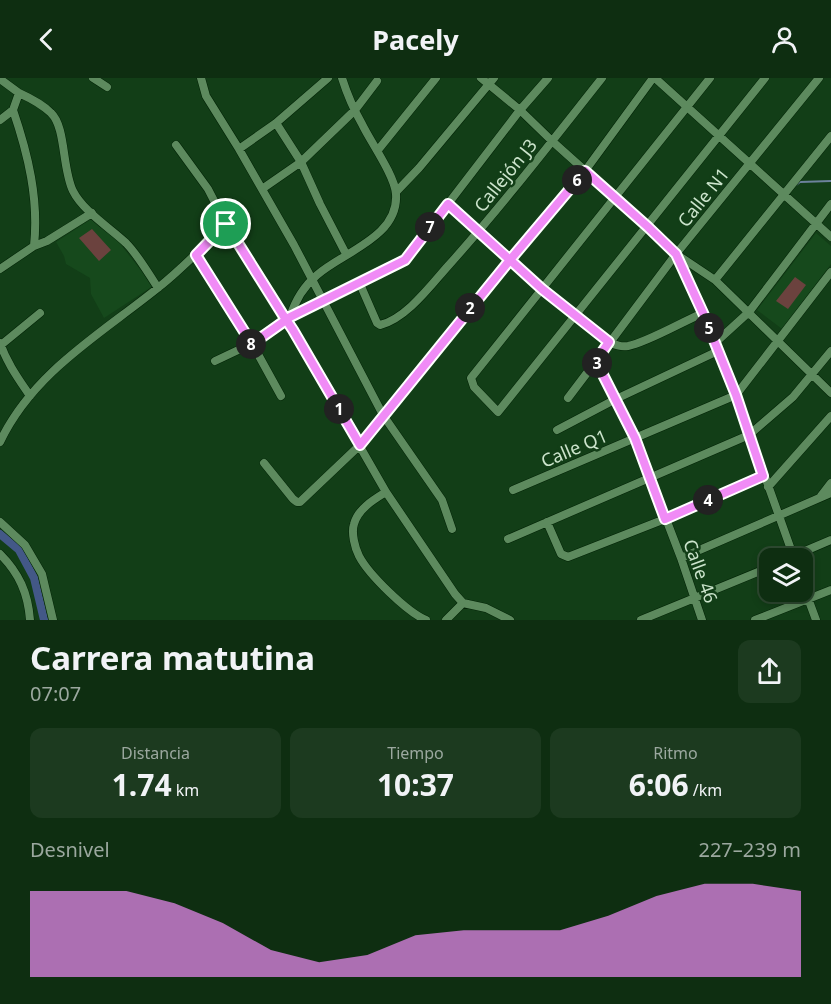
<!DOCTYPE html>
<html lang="es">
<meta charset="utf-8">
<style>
:root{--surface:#0e2e11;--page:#1c3a1f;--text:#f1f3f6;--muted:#9ba89f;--line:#2e4a31;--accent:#f08bf6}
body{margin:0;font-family:"Noto Sans",sans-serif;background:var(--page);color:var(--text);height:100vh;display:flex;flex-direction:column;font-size:22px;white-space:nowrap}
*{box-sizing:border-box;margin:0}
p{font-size:20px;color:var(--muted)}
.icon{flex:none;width:33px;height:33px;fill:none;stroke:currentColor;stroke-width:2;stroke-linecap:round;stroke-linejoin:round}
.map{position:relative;height:542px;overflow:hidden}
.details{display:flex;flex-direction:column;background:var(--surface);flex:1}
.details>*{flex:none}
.tools{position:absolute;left:759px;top:470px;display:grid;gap:12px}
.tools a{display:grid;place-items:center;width:54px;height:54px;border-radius:12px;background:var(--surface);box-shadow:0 3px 9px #0003,0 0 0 2px var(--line);font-size:30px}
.pin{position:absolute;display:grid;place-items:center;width:51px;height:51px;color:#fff;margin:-26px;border:3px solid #fff;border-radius:50%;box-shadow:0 2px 6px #0007}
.km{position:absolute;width:30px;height:30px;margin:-15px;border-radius:50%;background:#222;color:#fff;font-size:16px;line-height:30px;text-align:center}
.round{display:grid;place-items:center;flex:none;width:63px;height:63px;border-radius:12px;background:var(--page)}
.headline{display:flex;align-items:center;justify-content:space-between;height:102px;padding:0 30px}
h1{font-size:33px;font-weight:700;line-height:45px}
.stats{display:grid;grid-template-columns:repeat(3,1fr);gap:9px;height:102px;padding:6px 30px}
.stats div{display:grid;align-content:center;border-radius:12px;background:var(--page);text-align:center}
.stats b{font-size:30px;font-weight:700}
.stats small{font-size:16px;font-weight:400}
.stats p{font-size:16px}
.chart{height:168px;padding:12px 30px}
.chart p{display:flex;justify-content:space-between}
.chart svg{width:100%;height:108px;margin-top:6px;fill:var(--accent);opacity:.7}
header{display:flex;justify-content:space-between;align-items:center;height:78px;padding:0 30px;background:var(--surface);font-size:27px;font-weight:700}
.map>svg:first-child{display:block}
</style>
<header><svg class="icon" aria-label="back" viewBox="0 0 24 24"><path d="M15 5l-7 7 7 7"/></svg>Pacely<svg class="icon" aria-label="person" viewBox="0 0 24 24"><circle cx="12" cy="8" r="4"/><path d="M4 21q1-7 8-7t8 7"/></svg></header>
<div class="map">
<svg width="831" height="542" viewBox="0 0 831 542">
<rect width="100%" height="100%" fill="#123e17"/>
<path fill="#16491c" d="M93,140l25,23 35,45 -49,32 -13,-24 -1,-16 -24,-14 -2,-8 -8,-14z
M816,155l15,13v18l-49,65 -25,-19z"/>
<path fill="#6b423e" d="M92,151l19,21 -12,11 -20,-23z
M795,199l11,8 -18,24 -12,-8z"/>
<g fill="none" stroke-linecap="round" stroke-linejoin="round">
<path stroke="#6c829c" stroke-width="2" d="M796,107l4,-3 31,-1"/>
<path stroke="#435887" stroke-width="8" d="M0,456l19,16 15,28 10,42"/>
<g stroke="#022306" stroke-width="9">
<path id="minor" d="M93,0l14,9
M201,0l5,18 33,53 55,96 89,170 59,85 10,29
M481,0l39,32 32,31 96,86 28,27 39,26 116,113
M655,0l176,159
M710,0l-239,300 3,9 24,25 267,-334
M0,1l19,14 -6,17 -13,10
M19,15c11,5 23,11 32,20 15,14 11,56 22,78 10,20 37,37 53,52 12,12 22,30 32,45
M276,45l25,39 19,42 26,50
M176,67l32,44 18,35 67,106 93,162 69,102 8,9 23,5 24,12
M239,71l37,-26 52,-45
M378,72l58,-72
M262,111l39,-27 54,-52 22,-29
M396,114l23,-24 75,-90
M448,126l94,85 67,53c7,3 11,5 19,4 18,-3 56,-25 75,-33
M34,168l13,-5 45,-28
M196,177l58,92 27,49
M677,178l26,57 33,82 58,163
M0,191l34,-23c5,-47 -6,-92 -21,-136
M715,202l116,-144
M360,206l17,39 3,2c26,-6 51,-40 68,-59 54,-60 104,-125 154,-188
M290,239c5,-16 14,-31 27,-42 26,-23 82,-38 79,-81 -1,-18 -26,-53 -34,-70 -8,-14 -15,-30 -20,-46
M0,265c7,20 18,35 30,53
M715,265l34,-31 82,-108
M1,267l39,-32
M215,283l36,-17 39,-27 115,-57 115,-150 28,-32
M568,320l28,-37
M557,352l59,-31 102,-48
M0,364c33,-70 101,-108 159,-155 24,-19 45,-41 67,-63
M264,385l29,36 4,3h3l60,-57 225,-274 68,-93
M768,409l63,-71
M513,412l223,-95 95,-123
M386,414c-13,8 -28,17 -32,32 -3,9 1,24 5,32 10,19 48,56 67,64
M821,418l10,-13
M0,444l25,23 17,29 11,46
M547,444l14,32 7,3 97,-38 98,-43
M508,461l241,-104 44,-38 38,-46
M0,476c19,19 28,39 30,66
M791,479l40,-17
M681,480l150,-65
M802,504l14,38
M446,542l17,-17
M641,542l129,-53
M702,542l-21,-62 -46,-120 -39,-77 80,-107 143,-176
M755,542l76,-30"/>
</g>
<use href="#minor" stroke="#5d8a5e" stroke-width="8"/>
</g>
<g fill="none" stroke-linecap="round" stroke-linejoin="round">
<g stroke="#fff" stroke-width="12">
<path id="route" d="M226,146l57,91 10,15 67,115 150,-185 32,29 67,53 -13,19 39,77 30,81 98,-43 -27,-81 -33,-82 -27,-59 -28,-27 -63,-56 -75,89 -62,-56 -43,56 -115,57 -4,3 -34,24 -56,-89 30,-31"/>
</g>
<use href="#route" stroke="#f08bf6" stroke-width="8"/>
</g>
<g text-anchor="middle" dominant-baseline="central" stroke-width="5" stroke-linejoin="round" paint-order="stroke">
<g font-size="18" fill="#cce4cc" stroke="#123e17">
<text transform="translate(505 97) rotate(-51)">Callejón J3</text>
<text transform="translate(703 119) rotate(-51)">Calle N1</text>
<text transform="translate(574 370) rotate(-23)">Calle Q1</text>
<text transform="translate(701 493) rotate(70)">Calle 46</text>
</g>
</g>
</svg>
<div class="tools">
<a><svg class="icon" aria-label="layers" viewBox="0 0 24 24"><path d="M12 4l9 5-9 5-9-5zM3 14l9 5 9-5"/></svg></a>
</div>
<div class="pin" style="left:226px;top:146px;background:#1e9e55"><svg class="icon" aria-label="arrive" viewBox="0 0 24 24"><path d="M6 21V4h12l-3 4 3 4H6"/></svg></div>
<b class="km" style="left:339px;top:331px">1</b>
<b class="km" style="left:470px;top:230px">2</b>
<b class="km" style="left:597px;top:285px">3</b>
<b class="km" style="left:708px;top:422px">4</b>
<b class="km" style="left:709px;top:250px">5</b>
<b class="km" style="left:577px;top:102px">6</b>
<b class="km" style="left:430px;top:149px">7</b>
<b class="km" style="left:251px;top:266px">8</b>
</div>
<section class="details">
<div class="headline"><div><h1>Carrera matutina</h1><p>07:07</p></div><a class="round"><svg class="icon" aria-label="share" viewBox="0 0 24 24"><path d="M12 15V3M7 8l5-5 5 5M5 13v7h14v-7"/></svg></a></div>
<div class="stats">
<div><p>Distancia</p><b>1.74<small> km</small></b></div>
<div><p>Tiempo</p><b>10:37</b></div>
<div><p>Ritmo</p><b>6:06<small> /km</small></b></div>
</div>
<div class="chart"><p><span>Desnivel</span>227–239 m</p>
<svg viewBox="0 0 160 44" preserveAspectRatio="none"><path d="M0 44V9L10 9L20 9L30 14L40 22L50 33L60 38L70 35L80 27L90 25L100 25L110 25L120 19L130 11L140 6L150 6L160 9V44z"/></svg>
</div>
</section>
